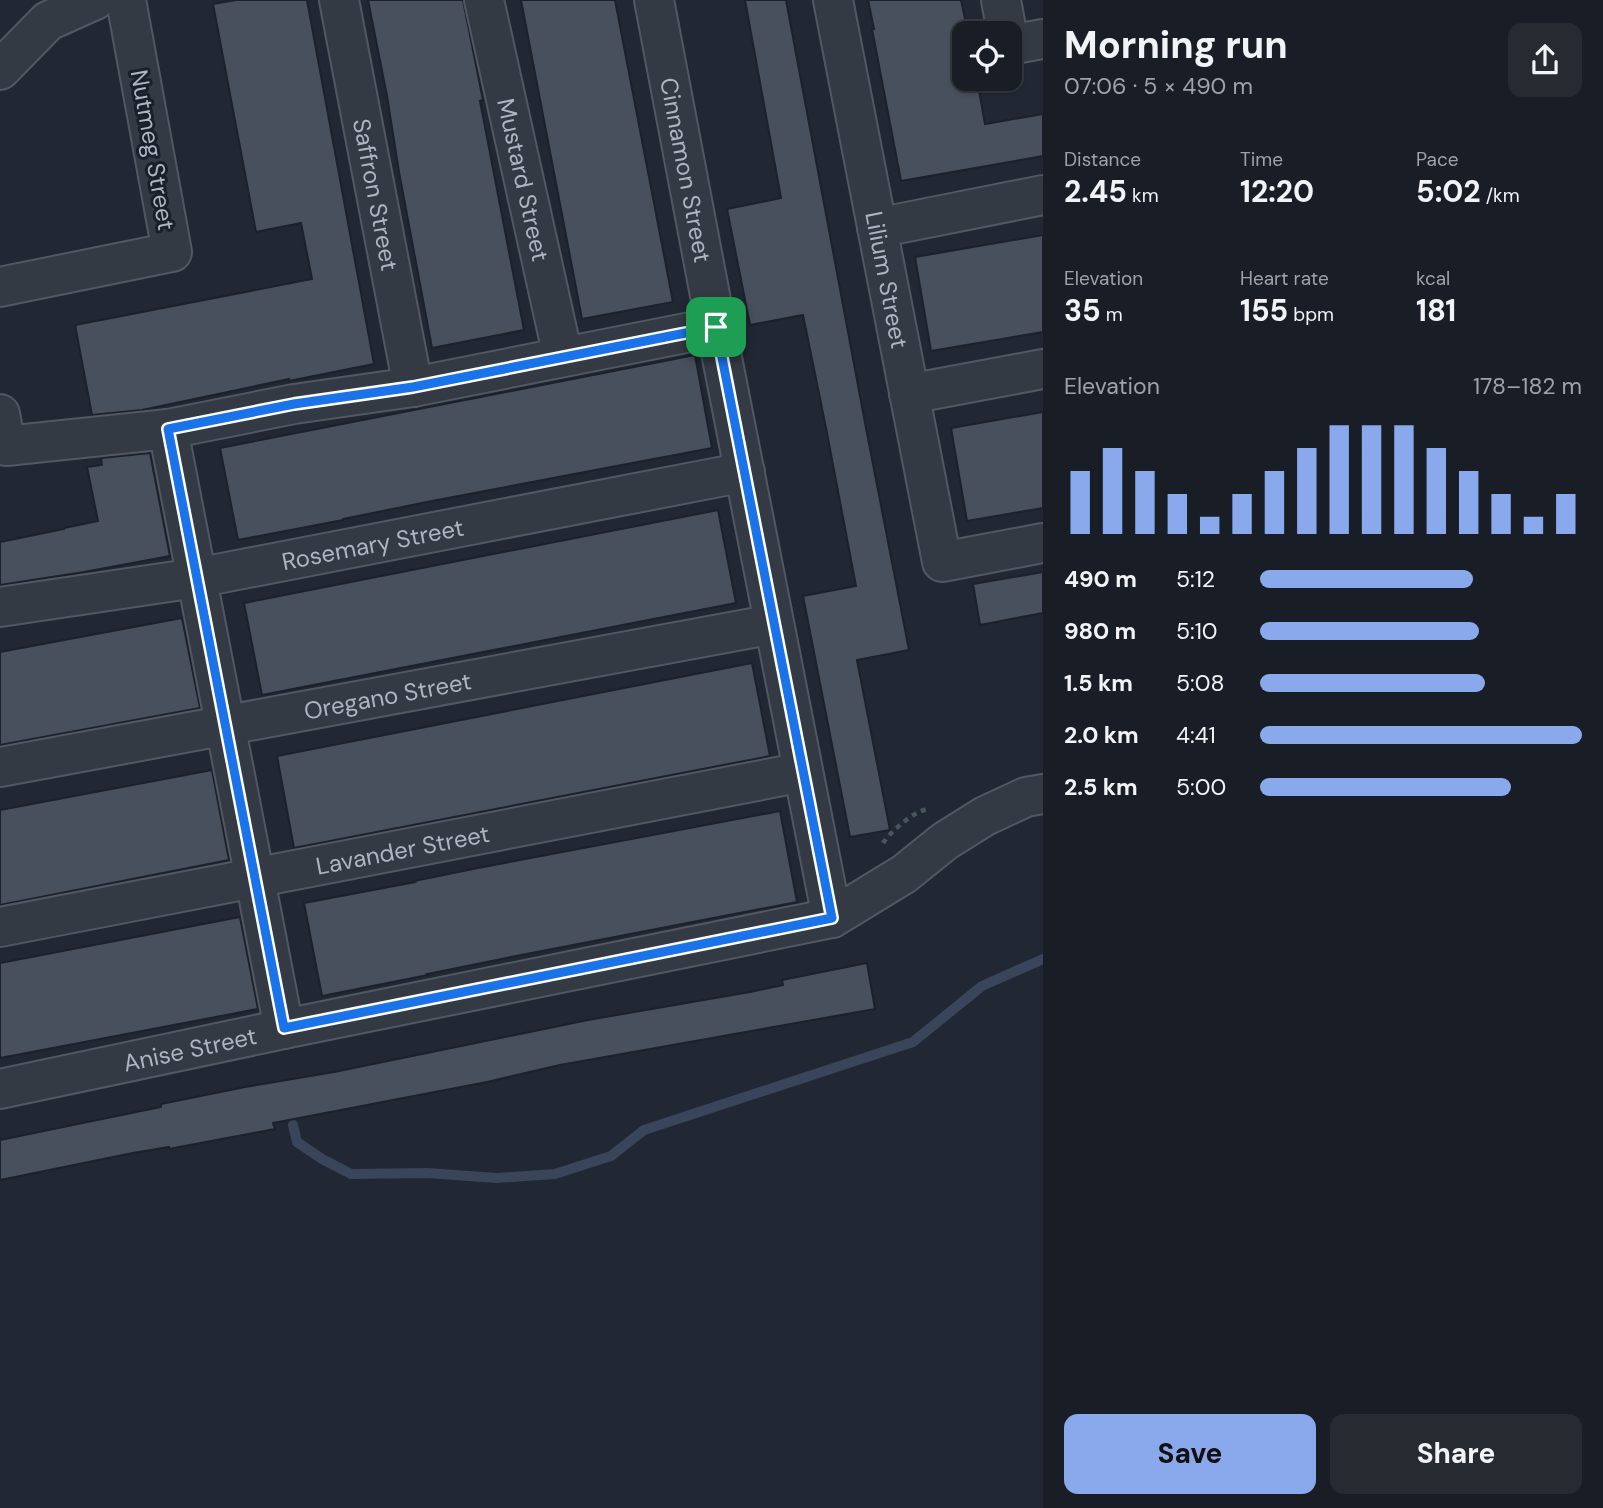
<!DOCTYPE html>
<meta charset="utf-8">
<style>
:root{--surface:#191e26;--page:#262b32;--text:#f1f3f6;--muted:#9fa2a7;--line:#373c43;--accent:#89a9ec}
body{margin:0;font-family:"DM Sans",sans-serif;background:var(--page);color:var(--text);height:100vh;display:flex;flex-direction:column;font-size:26px;white-space:nowrap}
*{box-sizing:border-box;margin:0}
p{font-size:23px;color:var(--muted)}
.icon{flex:none;width:38px;height:38px;fill:none;stroke:currentColor;stroke-width:2;stroke-linecap:round;stroke-linejoin:round}
.map{position:relative;flex:1;overflow:hidden}
.side{display:flex;flex-direction:column;background:var(--surface);width:560px}
.side>*{flex:none}
.tools{position:absolute;left:952px;top:21px;display:grid;gap:14px}
.tools a{display:grid;place-items:center;width:70px;height:70px;border-radius:14px;background:var(--surface);box-shadow:0 2px 5px #0004,0 0 0 2px var(--line);font-size:35px}
.pin{position:absolute;display:grid;place-items:center;width:60px;height:60px;color:#fff;margin:-30px;border-radius:14px;box-shadow:0 4px 10px #0006}
.round{display:grid;place-items:center;flex:none;width:74px;height:74px;border-radius:14px;background:var(--page)}
.summary{display:flex;align-items:center;justify-content:space-between;height:119px;padding:0 21px}
h1{font-size:38px;font-weight:700;line-height:52px}
.metrics{display:grid;grid-template-columns:repeat(3,1fr);gap:10px;height:119px;padding:7px 21px}
.metrics div{display:grid;align-content:center}
.metrics b{font-size:30px;font-weight:700}
.metrics small{font-size:19px;font-weight:400}
.metrics p{font-size:19px}
.chart{height:196px;padding:14px 21px}
.chart p{display:flex;justify-content:space-between}
.chart svg{width:100%;height:126px;margin-top:7px;stroke:var(--accent);stroke-width:6}
.cta{display:flex;gap:14px;margin-top:auto;padding:14px 21px}
.cta a{flex:1;height:80px;border-radius:14px;background:var(--accent);color:#111;font-size:28px;font-weight:700;line-height:80px;text-align:center}
.cta a+a{background:var(--page);color:var(--text)}
ul{padding:0 21px;list-style:none;font-size:23px}
li{display:grid;grid-template-columns:112px 84px 1fr;align-items:center;height:52px}
li i{height:18px;border-radius:9px;background:var(--accent)}
main{display:flex;flex:1;min-height:0}
.map>svg:first-child{display:block}
</style>
<main>
<div class="map">
<svg width="1043" height="1508" viewBox="0 0 1043 1508">
<rect width="100%" height="100%" fill="#212833"/>
<g fill="none" stroke-linecap="round" stroke-linejoin="round">
<path stroke="#38455b" stroke-width="10" d="M293,1125l4,17 25,17 29,15 76,-1 70,5 58,-4 56,-18 33,-26 269,-88 69,-56 61,-27"/>
</g>
<path fill="#484f5d" stroke="#1c212b" stroke-width="2" d="M236,0h71l67,364 -85,17v-2l-147,31 -50,5 -17,-90 237,-46 -11,-56 -45,9 -43,-228z
M368,0h95l20,100 -3,1 44,229 -92,18 -33,-176 -12,-76z
M521,0h94l58,302 -91,17z
M745,0h41l80,428 43,222 -52,10 33,170 -40,7 -47,-241 53,-10 -30,-158 -23,-113 -53,10 -23,-116 54,-11z
M868,0h93l7,33h-4v46h13l8,45 58,-10v42l-142,25 -29,-152h2z
M1043,235v97l-112,19 -16,-94z
M695,355l17,93 -280,53 -89,18v1l-105,20 -18,-92z
M1043,412v96l-76,13 -16,-93z
M150,453l20,103 -86,16 -84,13v-43l64,-13v-1l34,-7 -11,-54 15,-2 -1,-7z
M718,510l18,93 -474,92 -18,-92z
M1043,572v41l-63,12 -7,-41z
M182,618l18,90 -200,37v-93z
M752,663l18,93 -476,92 -17,-92z
M212,770l17,90 -229,45v-95z
M780,811l17,91 -281,54 -89,18 1,1 -106,21 -18,-93 111,-21 -1,-1 64,-13z
M240,917l18,92 -258,49v-95z
M867,963l8,46 -315,56 -73,17 -214,41 2,6 -106,20v-2l-36,6 -133,27v-40l161,-33v-3l84,-17 89,-15 254,-52 162,-28 33,-7 -1,-5z"/>
<g fill="none" stroke-linecap="round" stroke-linejoin="round">
<g stroke="#525762" stroke-width="42">
<g id="minor">
<path id="s1" d="M339,0l74,387"/>
<path id="s2" d="M484,0l79,357"/>
<path id="s3" d="M654,0l62,327 116,591"/>
<path id="s4" d="M833,0l109,562 101,-19"/>
<path d="M1001,0l6,33"/>
<path d="M1010,45l33,-6"/>
<path d="M0,70l48,-49 47,-21"/>
<path d="M877,228l166,-33"/>
<path d="M0,287l172,-35 -46,-252"/>
<path d="M909,394l134,-25"/>
<path d="M0,414l6,32 162,-17 126,-25 119,-17 303,-60"/>
<path d="M168,429l116,600"/>
<path id="s5" d="M0,607l196,-29 549,-106"/>
<path id="s6" d="M0,767l774,-143"/>
<path id="s7" d="M0,927l803,-155"/>
<path id="s8" d="M0,1089l284,-60 548,-111 72,-44 41,-33 40,-25 41,-19 17,-3"/>
</g>
</g>
<path stroke="#465659" stroke-width="4.5" stroke-dasharray="5 5" stroke-linecap="butt" d="M883,843c8,-12 31,-32 45,-34"/>
<use href="#minor" stroke="#343a44" stroke-width="38"/>
</g>
<g fill="none" stroke-linecap="round" stroke-linejoin="round">
<g stroke="#fff" stroke-width="14">
<path id="route" d="M716,327l116,591 -548,110 -116,-599 126,-25 119,-17z"/>
</g>
<use href="#route" stroke="#1a73e8" stroke-width="9"/>
</g>
<g text-anchor="middle" dominant-baseline="central" stroke-width="6" stroke-linejoin="round" paint-order="stroke">
<g font-size="24" fill="#aeb4c1" stroke="#1a1f29">
<text transform="translate(153 150) rotate(80)">Nutmeg Street</text>
<text stroke="none"><textPath href="#s3" startOffset="173">Cinnamon Street</textPath></text>
<text stroke="none"><textPath href="#s2" startOffset="184">Mustard Street</textPath></text>
<text stroke="none"><textPath href="#s1" startOffset="198">Saffron Street</textPath></text>
<text stroke="none"><textPath href="#s4" startOffset="285">Lilium Street</textPath></text>
<text stroke="none"><textPath href="#s5" startOffset="378">Rosemary Street</textPath></text>
<text stroke="none"><textPath href="#s6" startOffset="394">Oregano Street</textPath></text>
<text stroke="none"><textPath href="#s7" startOffset="410">Lavander Street</textPath></text>
<text stroke="none"><textPath href="#s8" startOffset="194">Anise Street</textPath></text>
</g>
</g>
</svg>
<div class="tools">
<a><svg class="icon" aria-label="locate" viewBox="0 0 24 24"><circle cx="12" cy="12" r="6"/><path d="M12 2v4M12 18v4M2 12h4M18 12h4"/></svg></a>
</div>
<div class="pin" style="left:716px;top:327px;background:#1e9e55"><svg class="icon" aria-label="arrive" viewBox="0 0 24 24"><path d="M6 21V4h12l-3 4 3 4H6"/></svg></div>
</div>
<section class="side">
<div class="summary"><div><h1>Morning run</h1><p>07:06 · 5 × 490 m</p></div><a class="round"><svg class="icon" aria-label="share" viewBox="0 0 24 24"><path d="M12 15V3M7 8l5-5 5 5M5 13v7h14v-7"/></svg></a></div>
<div class="metrics">
<div><p>Distance</p><b>2.45<small> km</small></b></div>
<div><p>Time</p><b>12:20</b></div>
<div><p>Pace</p><b>5:02<small> /km</small></b></div>
</div>
<div class="metrics">
<div><p>Elevation</p><b>35<small> m</small></b></div>
<div><p>Heart rate</p><b>155<small> bpm</small></b></div>
<div><p>kcal</p><b>181</b></div>
</div>
<div class="chart"><p><span>Elevation</span>178–182 m</p>
<svg viewBox="0 0 160 44" preserveAspectRatio="none"><path d="M5 44V22M15 44V14M25 44V22M35 44V30M45 44V38M55 44V30M65 44V22M75 44V14M85 44V6M95 44V6M105 44V6M115 44V14M125 44V22M135 44V30M145 44V38M155 44V30"/></svg>
</div>
<ul>
<li><b>490 m</b>5:12<i style="width:66%"></i></li>
<li><b>980 m</b>5:10<i style="width:68%"></i></li>
<li><b>1.5 km</b>5:08<i style="width:70%"></i></li>
<li><b>2.0 km</b>4:41<i style="width:100%"></i></li>
<li><b>2.5 km</b>5:00<i style="width:78%"></i></li>
</ul>
<div class="cta"><a>Save</a><a>Share</a></div>
</section>
</main>
